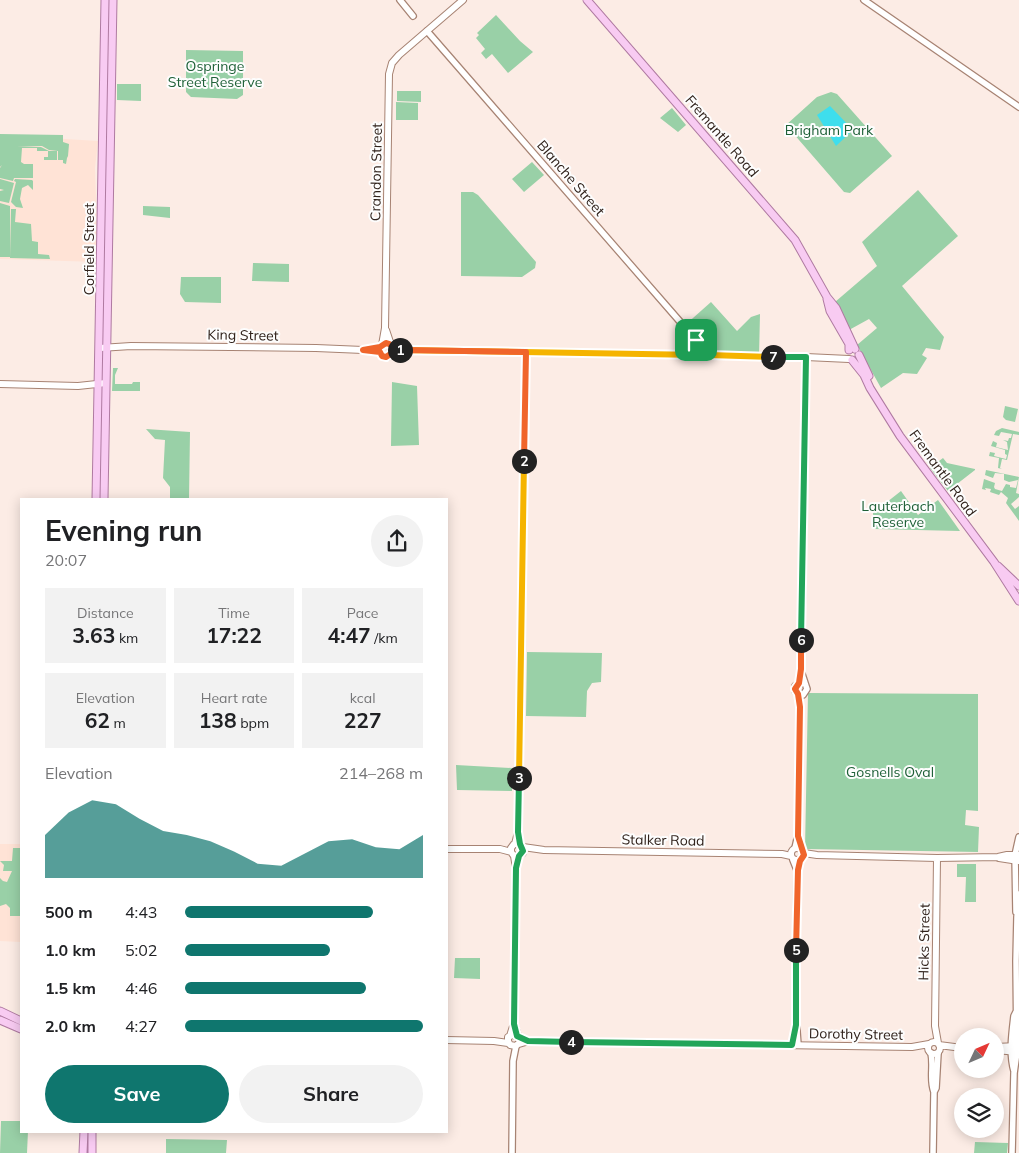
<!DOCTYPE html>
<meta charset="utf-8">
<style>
:root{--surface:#fff;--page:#f2f2f2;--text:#202124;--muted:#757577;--accent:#0f766e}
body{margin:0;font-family:Mulish,sans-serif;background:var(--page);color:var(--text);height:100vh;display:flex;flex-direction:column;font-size:19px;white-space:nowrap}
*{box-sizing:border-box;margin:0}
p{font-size:16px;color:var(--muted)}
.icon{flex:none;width:28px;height:28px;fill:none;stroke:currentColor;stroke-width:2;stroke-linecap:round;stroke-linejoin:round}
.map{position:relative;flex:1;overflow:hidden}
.side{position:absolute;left:20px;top:498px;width:428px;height:635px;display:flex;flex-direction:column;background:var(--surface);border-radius:0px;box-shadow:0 2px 12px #0003}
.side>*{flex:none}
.needle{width:32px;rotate:46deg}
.controls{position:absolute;left:954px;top:1028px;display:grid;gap:10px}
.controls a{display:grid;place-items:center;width:50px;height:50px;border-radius:50%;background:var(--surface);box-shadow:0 2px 12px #0003;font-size:25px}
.pin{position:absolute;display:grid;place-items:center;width:42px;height:42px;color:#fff;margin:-21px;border-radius:10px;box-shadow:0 2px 8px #0006}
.km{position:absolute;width:25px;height:25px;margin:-12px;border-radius:50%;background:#222;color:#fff;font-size:14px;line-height:25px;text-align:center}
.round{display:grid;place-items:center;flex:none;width:52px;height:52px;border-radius:26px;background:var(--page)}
.summary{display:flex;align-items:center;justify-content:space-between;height:85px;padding:0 25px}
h1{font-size:28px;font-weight:700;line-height:38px}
.metrics{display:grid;grid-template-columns:repeat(3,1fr);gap:8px;height:85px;padding:5px 25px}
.metrics div{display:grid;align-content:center;border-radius:0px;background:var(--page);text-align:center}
.metrics b{font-size:21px;font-weight:700}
.metrics small{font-size:14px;font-weight:400}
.metrics p{font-size:14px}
.chart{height:140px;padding:10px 25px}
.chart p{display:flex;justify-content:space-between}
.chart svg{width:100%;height:90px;margin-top:5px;fill:var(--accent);opacity:.7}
.primary-button{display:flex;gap:10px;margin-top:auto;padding:10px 25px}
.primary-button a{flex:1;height:58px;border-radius:30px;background:var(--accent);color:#fff;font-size:20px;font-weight:700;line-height:58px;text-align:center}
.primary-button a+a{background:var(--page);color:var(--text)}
ul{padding:0 25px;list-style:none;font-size:16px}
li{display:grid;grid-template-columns:80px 60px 1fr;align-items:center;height:38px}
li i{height:12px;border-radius:6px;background:var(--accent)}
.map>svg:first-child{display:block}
</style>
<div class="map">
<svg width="1019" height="1153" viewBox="0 0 1019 1153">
<rect width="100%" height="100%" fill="#fcece5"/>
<path fill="#ffe3d6" d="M0,135l98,6 -3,27 3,94 -98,-3z
M0,844h21v98l-21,-1z"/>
<path fill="#99d0a7" d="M496,15l24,26 13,11 -25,21 -16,-19 -6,5 -5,-6 4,-4 -9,-11 3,-3 -2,-2z
M186,50l57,1v44l-6,4 -46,-2 -5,-5z
M117,84h24v17l-24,-1z
M397,91h24v11l-24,-1z
M831,92l6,2 55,62 -42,37 -6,-1 -58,-67 31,-28z
M396,102l22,1v17h-22z
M672,108l14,17 -8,7 -18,-14z
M0,134l63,1v7l6,2 -1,12h-4h4l-1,2 -1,6 -3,-1v-3h-5v-9l-9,-1 -7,-4h-25l-14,18 14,-18 24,1 8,4h8v9h-13v-3h4v-6h-11v-3h-15l-1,14 3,2h9v14h-19l-1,3 -13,-3v-10l2,-3 -2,2z
M532,162l12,13 -20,17 -12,-13z
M0,179l14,4 -5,20 -9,-2v-10l4,-1 -4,-1z
M15,179l17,1 1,1v9l-5,-5 -6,3 -2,11 3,9 -7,-1 -5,-5 5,-20 -2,-1z
M918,190l40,46 -56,50 42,51 -4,13 -14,-2 -4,7 5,3 -10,16 -14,-1 -22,15 -24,-43 20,-17 -8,-9 -20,11 -14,-28 42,-36 -15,-24z
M461,192h12l5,3 58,67 -1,6 -13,9 -61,-1z
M0,203l10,3v51h-10z
M143,206l27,1v11l-27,-3z
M11,209h5l-1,13 16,2 1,17 6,1v12l11,1 1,4 -40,-1z
M253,263l36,1v18l-37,-1z
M181,277h40v26l-36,-1 -5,-8z
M711,302l26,29 14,-14 9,-3 -1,43 -50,-2 -25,-29z
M113,368h5l-3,7v9h17l1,-2h7v9h-28z
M392,382l25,4 2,59 -28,1z
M1005,406l13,3 -3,13 -9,-2 -3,-3z
M1002,428l17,4v3l-6,-1 -6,26 -5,-1 -2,9 2,1 -4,-1 1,-10 -10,-2 1,-4 5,1 -1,3 12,3 1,-4 -2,-1v-4l-14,-4 2,-5 4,2 -1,4 12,3 -1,-8 -4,-2 5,1 1,-3h2l1,-4 -11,-2 -2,4 -5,-1 2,-4z
M146,429l44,3 -1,67h-19v-12l-7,-9 2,-38 -10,-1z
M943,458l4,5 28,6v1l-27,21 -18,-23z
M986,470l33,7 -3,16 3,1v3l-8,7 4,5 4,-3v15l-13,-18 2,-5 -7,-6 -2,3 -9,-3 1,-3 -6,-1 1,2 -4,-1 2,-10 11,4 -1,4 1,2 7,2 4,-7 4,1v2l6,1 2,-8 -9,2 -5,-2v-6l-9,-1 -2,5 -8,-3z
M901,491l17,24 20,-15 22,31 -86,-2 -1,-16z
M527,652l75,1 -1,29 -9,1 -5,8 -1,26 -60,-1z
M808,693l170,1v117l-12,-1 -1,15 14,2 -1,25 -173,-3z
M456,765l56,3v23l-55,-1z
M13,848h8v68h-11v-8l-4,-4 -6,2v-28l3,3 4,1 5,-11h-9l1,-6 -4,-4h12z
M957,864h19v38h-11l1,-25h-9z
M455,958h25v21l-26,-1z
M1,1121h20v10h7l-1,22h-27z
M166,1139l61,1 -1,13h-60z
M975,1142l33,1 -1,10h-33z"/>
<path fill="#3edeed" d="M830,106l23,24 -17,16 -19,-31z"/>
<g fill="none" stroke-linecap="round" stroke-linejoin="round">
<g stroke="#a78373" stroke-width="8">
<path id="tertiary" d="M400,0l13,16
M864,0l155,107
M427,31l269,309 7,6 6,9
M802,674l5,15 -4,6 -5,-1 -3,-3v-5l4,-3h5
M799,683l2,-14 5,-312
M798,838l3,11
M795,848l3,-13 2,-128 -2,-13
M793,860l4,10
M1016,912l-1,-57 4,-18
M798,1045c-5,-58 -1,-117 -1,-175l3,-9
M931,1053c3,14 -2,26 3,39
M1014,1071c-5,-17 -2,-38 0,-55l2,-4
M512,1153l1,-92 3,-15
M933,1153l1,-61 2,-4 2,-35
M1012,1153l2,-80 3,-21 -1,-91 1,-44 2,-23"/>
</g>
<g stroke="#a78373" stroke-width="8">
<path id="secondary" d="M386,330l7,21 -5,6 -6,-2 -2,-3v-5l4,-3h6
M382,345l3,-17 4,-254 3,-11 7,-8 64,-55
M100,348l31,-2 185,2 47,2 17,2
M393,348l12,2 401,7 43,2
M0,384l78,2 28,-3
M515,844l3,-12 8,-480
M519,844h-5l-3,4v4l3,4h5l4,-3v-4l-2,-4
M523,847l21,3 238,4 9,2
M791 854a6 6 0 1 1 12 0a6 6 0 1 1-12 0Z
M446,849h54l11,3
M804,853l13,2 120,3 61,-1 9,-2h12
M937,858l-2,168 3,17
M999,858l20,3
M514,1023l6,19 -4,4 -6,-1 -2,-4v-4l4,-2 5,1
M510,1036l4,-13 2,-155 -2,-12
M446,1040l48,1 14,2
M928 1048a6 6 0 1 1 12 0a6 6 0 1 1-12 0Z
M519,1044l10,-3 383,6 17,-3
M939,1045l23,3
M995,1047l24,-1
M995,1050l24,2"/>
</g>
<g stroke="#af7aa1" stroke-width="9">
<path id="primary" d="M587,0l208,240 32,57 9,11 19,41
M827,299l3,12 19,33v6
M859,355l10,21
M852,360l12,15 6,13 30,48 94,126 25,39
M96,499l9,-499
M104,499l9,-499
M998,566l21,20
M0,1011l21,10
M0,1020l21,9
M83,1153l1,-22
M92,1153v-22"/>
</g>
<use href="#tertiary" stroke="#fff" stroke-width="5.5"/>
<use href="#secondary" stroke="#fff" stroke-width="6"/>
<use href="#primary" stroke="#f8cbf2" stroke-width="7"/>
</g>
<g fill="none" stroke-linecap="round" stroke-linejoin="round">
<g stroke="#fff" stroke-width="10">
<path id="split-1" d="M400,350l301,5 -5,-15"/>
</g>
<g stroke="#fff" stroke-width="10">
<path id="split-2" d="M400,350c-7,-2 -8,-6 -14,-7l-6,4 -17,3 17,2 2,4 4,1 6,-4 13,-3 121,2 -2,109"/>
</g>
<g stroke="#fff" stroke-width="10">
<path id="split-3" d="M519,778l5,-317"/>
</g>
<g stroke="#fff" stroke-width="10">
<path id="split-4" d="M519,778l-1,54 2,12 3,7 -4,5 -3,12 -2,156 3,12 11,5 43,1"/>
</g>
<g stroke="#fff" stroke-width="10">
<path id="split-5" d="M571,1042l221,3 4,-20v-75"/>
</g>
<g stroke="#fff" stroke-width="10">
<path id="split-6" d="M796,950l2,-80 2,-9 4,-6 -6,-19 2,-129 -2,-13 -3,-5 4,-6 2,-14v-29"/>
</g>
<g stroke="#fff" stroke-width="10">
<path id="split-7" d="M773,357h33l-5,283"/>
</g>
<g stroke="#fff" stroke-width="10">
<path id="split-8" d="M696,340l7,6 6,9 64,2"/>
</g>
<use href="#split-1" stroke="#f5b400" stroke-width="6"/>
<use href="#split-2" stroke="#f0652b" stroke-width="6"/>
<use href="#split-3" stroke="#f5b400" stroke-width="6"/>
<use href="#split-4" stroke="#22a559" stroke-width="6"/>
<use href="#split-5" stroke="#22a559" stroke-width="6"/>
<use href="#split-6" stroke="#f0652b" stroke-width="6"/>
<use href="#split-7" stroke="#22a559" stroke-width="6"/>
<use href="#split-8" stroke="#f5b400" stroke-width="6"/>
</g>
<g text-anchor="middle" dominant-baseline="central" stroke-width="4" stroke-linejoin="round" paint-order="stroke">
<g font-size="14" fill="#1e6037" stroke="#fdfdfd">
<text x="215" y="66">Ospringe<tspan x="215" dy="16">Street Reserve</tspan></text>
<text x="829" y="130">Brigham Park</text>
<text x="898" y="506">Lauterbach<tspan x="898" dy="16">Reserve</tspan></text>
<text x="890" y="772">Gosnells Oval</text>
</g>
<g font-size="14" fill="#30221b" stroke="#fdfdfd">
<text transform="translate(722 136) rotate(49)">Fremantle Road</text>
<text transform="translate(376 172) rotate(-89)">Crandon Street</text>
<text transform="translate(571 178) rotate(49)">Blanche Street</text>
<text transform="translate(89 249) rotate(-90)">Corfield Street</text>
<text transform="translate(243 335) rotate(1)">King Street</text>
<text transform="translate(943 473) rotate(54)">Fremantle Road</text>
<text transform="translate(663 840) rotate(1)">Stalker Road</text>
<text transform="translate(924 942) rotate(-89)">Hicks Street</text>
<text transform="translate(856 1034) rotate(1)">Dorothy Street</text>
</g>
</g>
</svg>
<div class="controls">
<a><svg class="needle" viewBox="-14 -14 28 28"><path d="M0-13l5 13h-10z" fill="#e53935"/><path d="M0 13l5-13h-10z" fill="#757577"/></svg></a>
<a><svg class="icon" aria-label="layers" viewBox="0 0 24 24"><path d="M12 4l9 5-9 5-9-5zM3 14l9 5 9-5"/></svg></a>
</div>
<div class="pin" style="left:696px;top:340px;background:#1e9e55"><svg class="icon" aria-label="arrive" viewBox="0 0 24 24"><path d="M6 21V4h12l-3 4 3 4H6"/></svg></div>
<b class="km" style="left:400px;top:350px">1</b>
<b class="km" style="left:524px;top:461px">2</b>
<b class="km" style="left:519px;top:778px">3</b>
<b class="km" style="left:571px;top:1042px">4</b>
<b class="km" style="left:796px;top:950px">5</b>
<b class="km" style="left:801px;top:640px">6</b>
<b class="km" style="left:773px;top:357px">7</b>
<section class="side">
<div class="summary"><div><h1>Evening run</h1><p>20:07</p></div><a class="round"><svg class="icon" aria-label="share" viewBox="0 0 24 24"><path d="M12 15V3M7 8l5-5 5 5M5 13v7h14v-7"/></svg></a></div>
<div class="metrics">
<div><p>Distance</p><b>3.63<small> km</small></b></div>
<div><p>Time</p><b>17:22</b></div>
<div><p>Pace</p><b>4:47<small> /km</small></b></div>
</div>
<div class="metrics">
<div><p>Elevation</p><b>62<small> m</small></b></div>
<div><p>Heart rate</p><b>138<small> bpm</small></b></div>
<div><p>kcal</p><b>227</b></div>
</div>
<div class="chart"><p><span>Elevation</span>214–268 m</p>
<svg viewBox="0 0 160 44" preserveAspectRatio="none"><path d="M0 44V23L10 12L20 6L30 8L40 15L50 21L60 23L70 26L80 31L90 37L100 38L110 32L120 26L130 25L140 29L150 30L160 23V44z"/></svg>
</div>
<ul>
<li><b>500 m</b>4:43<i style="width:79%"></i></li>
<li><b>1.0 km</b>5:02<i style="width:61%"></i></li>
<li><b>1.5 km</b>4:46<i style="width:76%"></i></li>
<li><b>2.0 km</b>4:27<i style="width:100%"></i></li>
</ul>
<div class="primary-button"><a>Save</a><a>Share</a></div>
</section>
</div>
